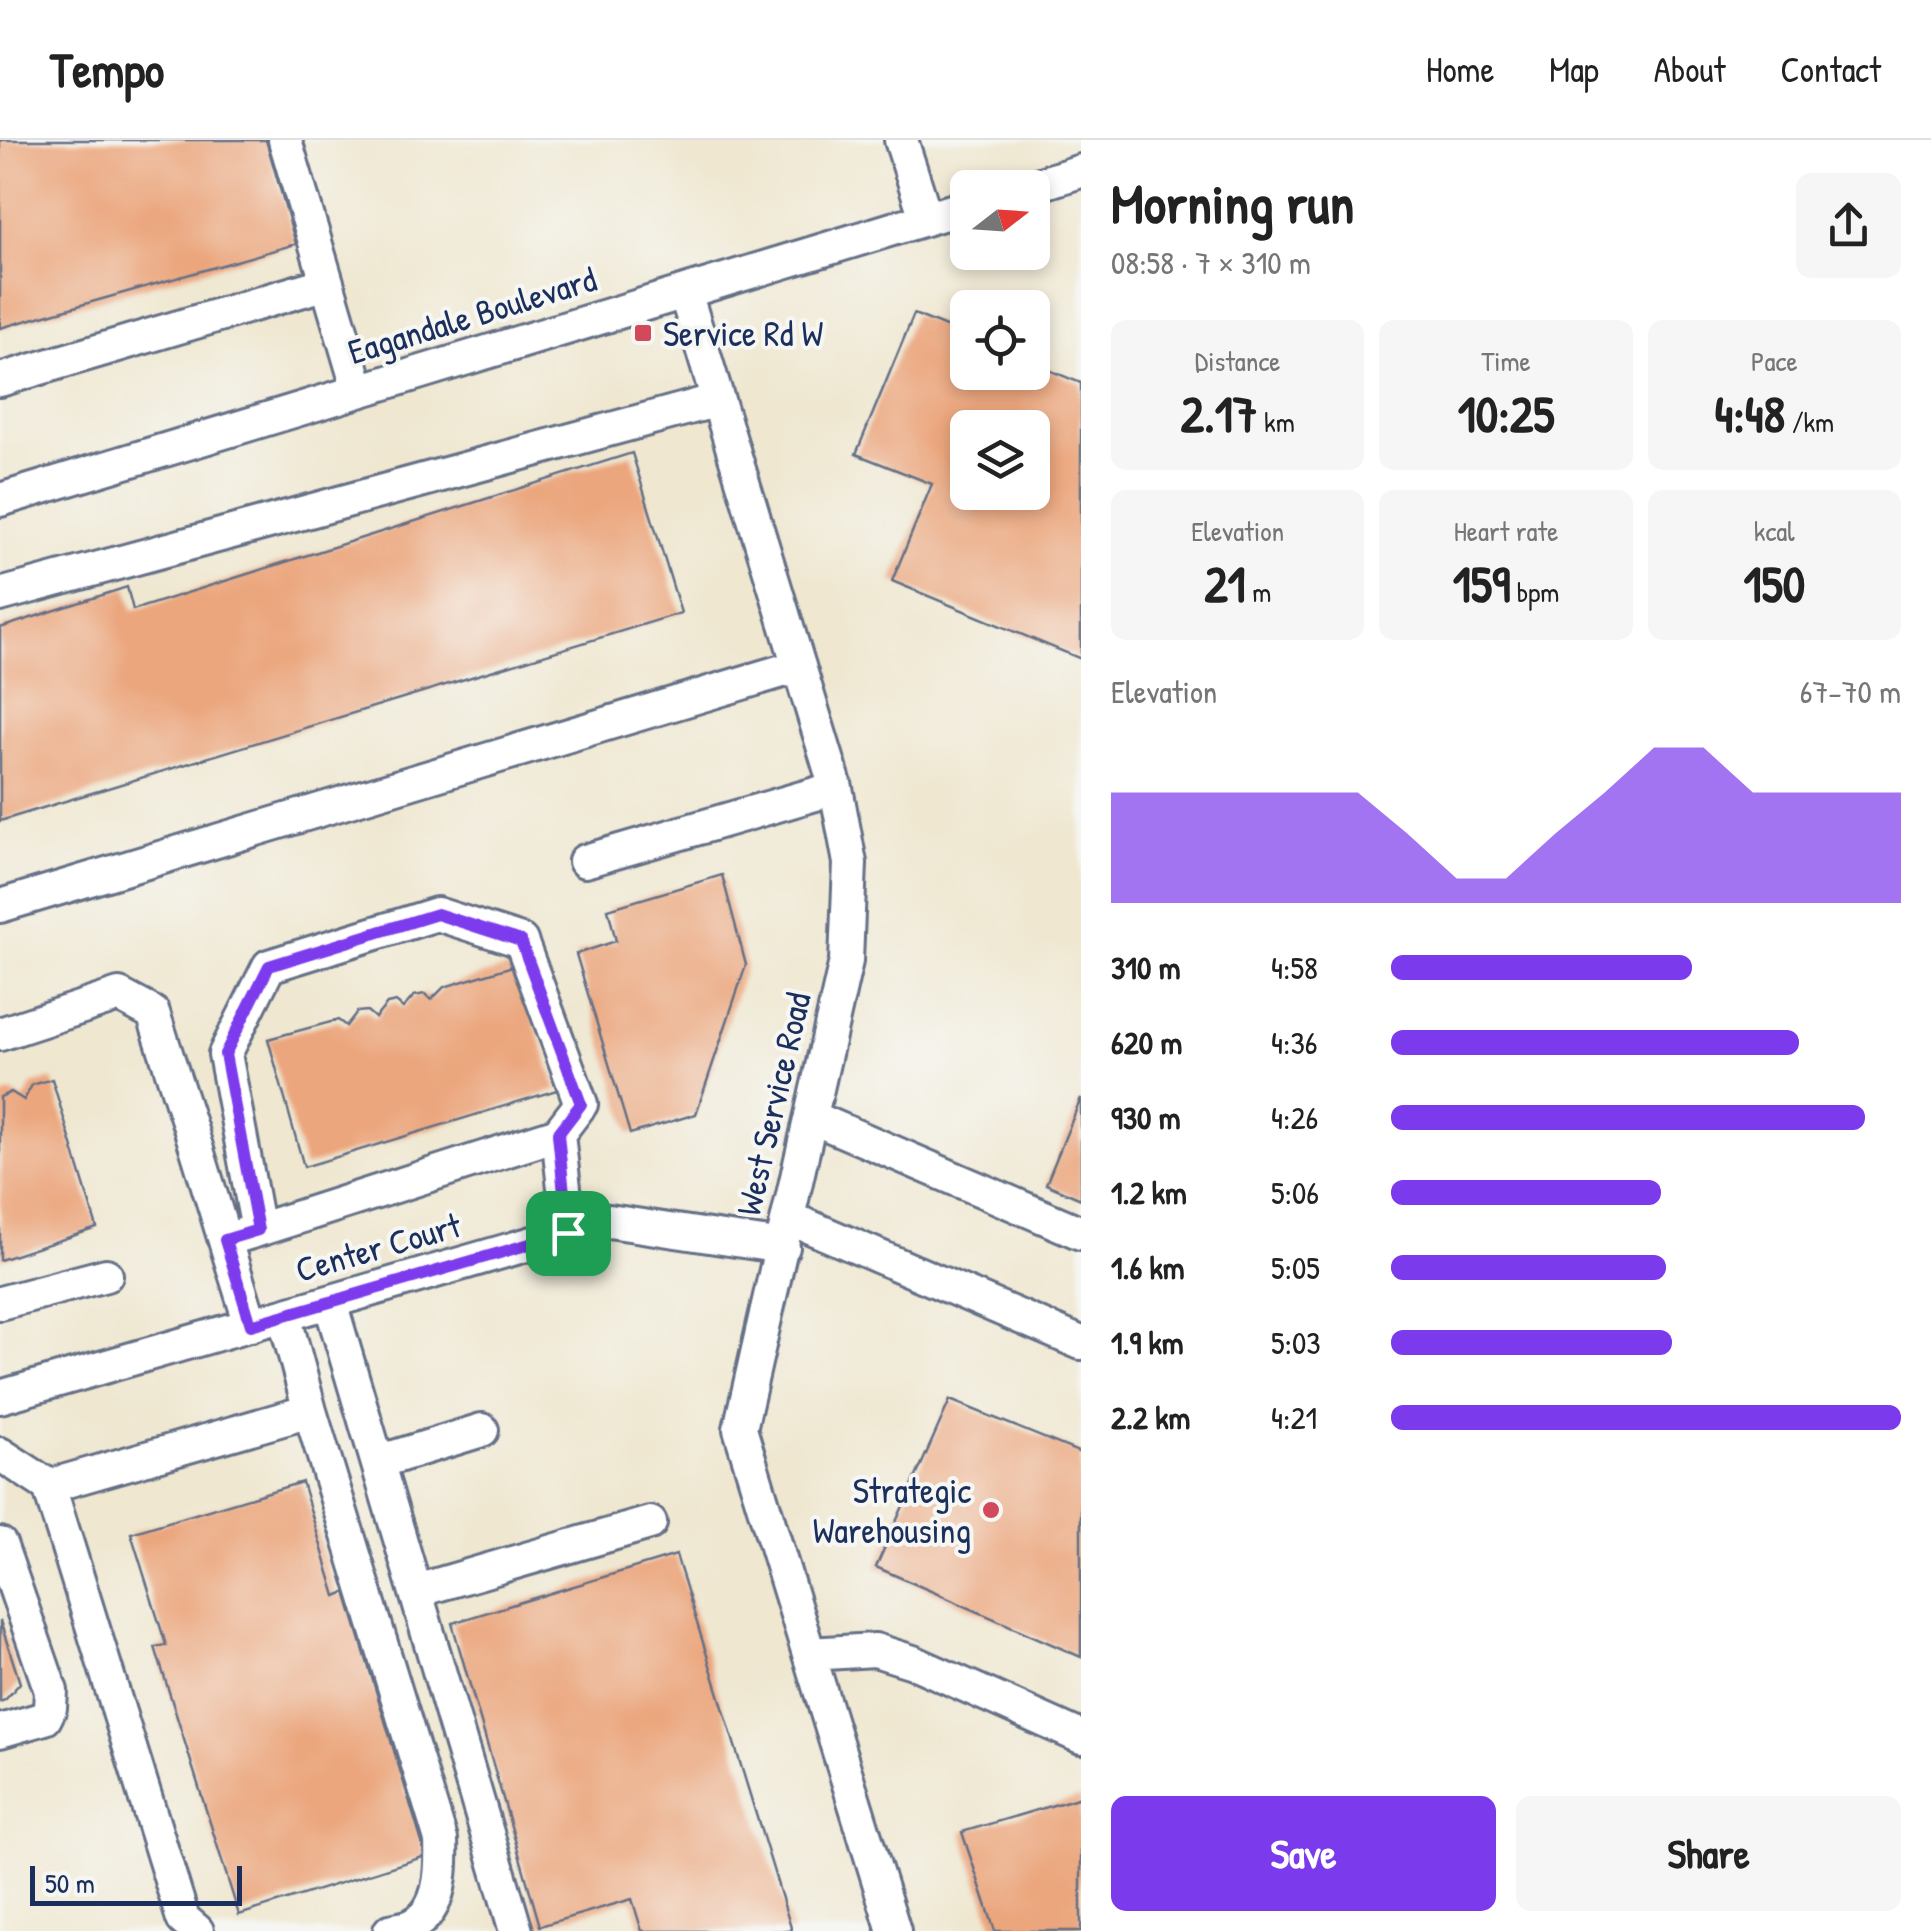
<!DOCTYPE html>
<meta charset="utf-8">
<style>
:root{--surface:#fff;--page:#f6f6f6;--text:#222;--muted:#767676;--line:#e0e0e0;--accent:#7c3aed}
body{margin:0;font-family:"Patrick Hand",sans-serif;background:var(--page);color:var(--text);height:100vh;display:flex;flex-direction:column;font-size:38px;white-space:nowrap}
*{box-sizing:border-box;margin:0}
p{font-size:32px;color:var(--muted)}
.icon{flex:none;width:55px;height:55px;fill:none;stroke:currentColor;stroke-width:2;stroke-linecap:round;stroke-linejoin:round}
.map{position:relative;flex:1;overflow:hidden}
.drawer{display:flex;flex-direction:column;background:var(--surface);width:850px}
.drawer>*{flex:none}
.needle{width:65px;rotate:73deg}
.tools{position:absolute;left:950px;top:30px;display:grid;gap:20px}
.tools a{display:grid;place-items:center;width:100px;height:100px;border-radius:15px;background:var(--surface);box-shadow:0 5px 15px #0003;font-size:50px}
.scale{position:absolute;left:30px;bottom:25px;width:212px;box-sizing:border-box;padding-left:10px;border:5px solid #1b2f5e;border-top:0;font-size:28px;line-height:35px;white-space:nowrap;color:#1b2f5e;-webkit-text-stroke:8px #f6f6f2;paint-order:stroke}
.pin{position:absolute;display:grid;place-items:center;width:85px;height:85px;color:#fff;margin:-42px;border-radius:20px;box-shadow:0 5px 15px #0006}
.round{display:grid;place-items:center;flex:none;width:105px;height:105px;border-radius:15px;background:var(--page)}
.overview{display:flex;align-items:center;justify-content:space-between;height:170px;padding:0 30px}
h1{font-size:55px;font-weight:700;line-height:75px}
.stats{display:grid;grid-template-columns:repeat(3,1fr);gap:15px;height:170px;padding:10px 30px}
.stats div{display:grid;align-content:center;border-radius:15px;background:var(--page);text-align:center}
.stats b{font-size:50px;font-weight:700}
.stats small{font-size:28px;font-weight:400}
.stats p{font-size:28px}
.chart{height:280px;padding:20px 30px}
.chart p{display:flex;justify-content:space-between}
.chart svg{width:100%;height:180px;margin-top:10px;fill:var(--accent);opacity:.7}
.primary-button{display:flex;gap:20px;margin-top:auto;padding:20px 30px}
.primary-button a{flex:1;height:115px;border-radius:15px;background:var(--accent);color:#fff;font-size:40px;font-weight:700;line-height:115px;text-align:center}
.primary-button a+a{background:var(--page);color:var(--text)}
ul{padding:0 30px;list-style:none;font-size:32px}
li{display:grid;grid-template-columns:160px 120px 1fr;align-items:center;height:75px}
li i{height:25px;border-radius:12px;background:var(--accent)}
header{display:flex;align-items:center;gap:60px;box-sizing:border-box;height:140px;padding:0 50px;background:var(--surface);border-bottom:2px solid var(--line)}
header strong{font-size:48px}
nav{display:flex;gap:55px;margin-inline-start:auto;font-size:35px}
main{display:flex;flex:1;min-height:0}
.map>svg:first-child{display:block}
</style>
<header>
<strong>Tempo</strong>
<nav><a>Home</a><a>Map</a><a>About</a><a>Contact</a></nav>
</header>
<main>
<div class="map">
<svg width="1081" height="1791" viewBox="0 0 1081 1791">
<rect width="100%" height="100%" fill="#f6f6f2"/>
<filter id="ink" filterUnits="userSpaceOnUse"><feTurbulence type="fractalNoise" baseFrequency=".01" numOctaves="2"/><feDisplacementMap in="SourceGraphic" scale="20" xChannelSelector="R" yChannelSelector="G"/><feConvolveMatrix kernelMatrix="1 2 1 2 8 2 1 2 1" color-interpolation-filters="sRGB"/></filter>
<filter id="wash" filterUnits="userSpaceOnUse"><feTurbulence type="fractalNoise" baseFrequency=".0048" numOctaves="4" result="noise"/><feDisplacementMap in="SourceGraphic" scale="40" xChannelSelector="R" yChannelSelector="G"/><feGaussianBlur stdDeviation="2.25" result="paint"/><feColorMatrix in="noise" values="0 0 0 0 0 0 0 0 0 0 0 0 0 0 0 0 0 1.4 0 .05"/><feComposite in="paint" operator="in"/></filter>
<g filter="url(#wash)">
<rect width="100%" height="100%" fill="#efe7d0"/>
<g id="blocks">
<path fill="#eba67d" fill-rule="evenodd" d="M0,0h266l30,104 -296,84z
M914,174l54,22v36h64v-9l49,20v276l-189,-78 40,-97 -76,-30zM968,288h64v64h-64z
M632,313l49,160 -681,208v-193l127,-41 6,23z
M722,735l24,90 -50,149 -66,20 -54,-180 40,-13 -8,-32z
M516,825l41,125 -253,77 -36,-128 70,-19 8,6 11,-14 10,-1 8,7 12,-14 9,-2 7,6 11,-12 11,-2 6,6 13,-13z
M52,939l45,149 -97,32v-163l11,-5 13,8 8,-15z
M1081,958v101l-35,-15z
M950,1260l131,53v204l-205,-90z
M302,1342l34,114 10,-4 80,264 -187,59 -84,-268 11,-2 -35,-112z
M676,1415l116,376h-150l-10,-32 -92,27 -88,-303z
M0,1481l20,62 -15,17 -5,2z
M1081,1657v134h-86l-33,-99z"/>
</g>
</g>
<g filter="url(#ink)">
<use href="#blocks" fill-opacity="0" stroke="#656f86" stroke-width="2.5"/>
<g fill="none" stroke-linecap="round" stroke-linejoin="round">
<g stroke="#656f86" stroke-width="38">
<path id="minor" d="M285,0l74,251
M901,0l25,78
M1027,48l54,-17
M685,152l151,496 14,75 -4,98 -106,468 154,502
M0,240l327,-97
M0,360l968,-294
M0,455l718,-195
M585,721l251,-73
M0,766l799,-240
M0,894l119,-39 34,18 36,111 62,201
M811,977l270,116
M558,994l11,99
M789,1078l292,125
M225,1100l33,-10 300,-96 23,-30 -60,-163 -84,-27 -168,52 -44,88 33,176
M330,1162l186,629
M0,1163l106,-28
M0,1257l609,-176 174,26
M310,1271l131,429c1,27 1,69 -27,84 -6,4 -16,5 -24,7
M0,1314l49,32 261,-75 -26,-96
M378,1322l104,-32
M49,1346l134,433 14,12
M0,1404l51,147 -1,17 -5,10 -45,13
M416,1451l234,-68
M809,1514l66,-4 38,12 168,75"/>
</g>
<use href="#minor" stroke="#fff" stroke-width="32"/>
</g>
</g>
<g fill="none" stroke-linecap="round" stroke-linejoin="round" filter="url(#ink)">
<g stroke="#fff" stroke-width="20">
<path id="route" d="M437,774l84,27 60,163 -23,30 10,99 -317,92 -26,-85 33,-10 -33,-176 44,-88z"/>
</g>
<use href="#route" stroke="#7c3aed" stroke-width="12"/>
</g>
<g fill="#d1495b" stroke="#f6f6f2" stroke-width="4">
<rect x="633" y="183" width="20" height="20" rx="5"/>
<circle cx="991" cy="1370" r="10"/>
</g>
<g text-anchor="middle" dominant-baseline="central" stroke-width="8" stroke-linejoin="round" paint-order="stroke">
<g font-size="35" fill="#1b2f5e" stroke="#f6f6f2">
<text transform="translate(472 175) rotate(-17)">Eagandale Boulevard</text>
<text transform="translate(773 964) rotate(-77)">West Service Road</text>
<text transform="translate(378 1107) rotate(-16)">Center Court</text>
</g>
<g font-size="35" fill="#1b2f5e" stroke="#f6f6f2" text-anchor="start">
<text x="663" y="193">Service Rd W</text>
<text x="971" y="1350" text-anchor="end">Strategic<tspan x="971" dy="40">Warehousing</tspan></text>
</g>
</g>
</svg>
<div class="tools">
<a><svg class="needle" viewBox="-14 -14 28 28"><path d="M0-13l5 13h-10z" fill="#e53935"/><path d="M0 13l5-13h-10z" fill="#767676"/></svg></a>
<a><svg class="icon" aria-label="locate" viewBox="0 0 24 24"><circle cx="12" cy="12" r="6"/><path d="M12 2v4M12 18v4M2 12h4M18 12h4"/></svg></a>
<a><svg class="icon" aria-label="layers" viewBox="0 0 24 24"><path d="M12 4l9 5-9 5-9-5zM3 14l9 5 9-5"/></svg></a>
</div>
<div class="scale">50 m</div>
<div class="pin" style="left:568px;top:1093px;background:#1e9e55"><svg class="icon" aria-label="arrive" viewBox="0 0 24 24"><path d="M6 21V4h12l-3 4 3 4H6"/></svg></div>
</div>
<section class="drawer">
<div class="overview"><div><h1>Morning run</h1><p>08:58 · 7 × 310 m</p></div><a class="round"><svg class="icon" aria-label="share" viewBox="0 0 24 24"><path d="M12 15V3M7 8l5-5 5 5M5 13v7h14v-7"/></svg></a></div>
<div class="stats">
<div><p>Distance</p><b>2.17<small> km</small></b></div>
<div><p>Time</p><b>10:25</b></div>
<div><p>Pace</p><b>4:48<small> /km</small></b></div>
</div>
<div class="stats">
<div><p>Elevation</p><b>21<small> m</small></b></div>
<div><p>Heart rate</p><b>159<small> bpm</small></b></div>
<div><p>kcal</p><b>150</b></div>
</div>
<div class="chart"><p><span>Elevation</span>67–70 m</p>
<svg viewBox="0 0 160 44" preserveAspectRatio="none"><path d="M0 44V17L10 17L20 17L30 17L40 17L50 17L60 27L70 38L80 38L90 27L100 17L110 6L120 6L130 17L140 17L150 17L160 17V44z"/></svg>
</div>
<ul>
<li><b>310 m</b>4:58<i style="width:59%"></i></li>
<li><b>620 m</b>4:36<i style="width:80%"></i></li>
<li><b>930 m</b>4:26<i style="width:93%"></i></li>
<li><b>1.2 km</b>5:06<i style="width:53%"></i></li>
<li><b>1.6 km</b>5:05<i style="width:54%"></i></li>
<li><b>1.9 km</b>5:03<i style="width:55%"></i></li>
<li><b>2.2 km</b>4:21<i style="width:100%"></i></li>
</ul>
<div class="primary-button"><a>Save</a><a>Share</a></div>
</section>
</main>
